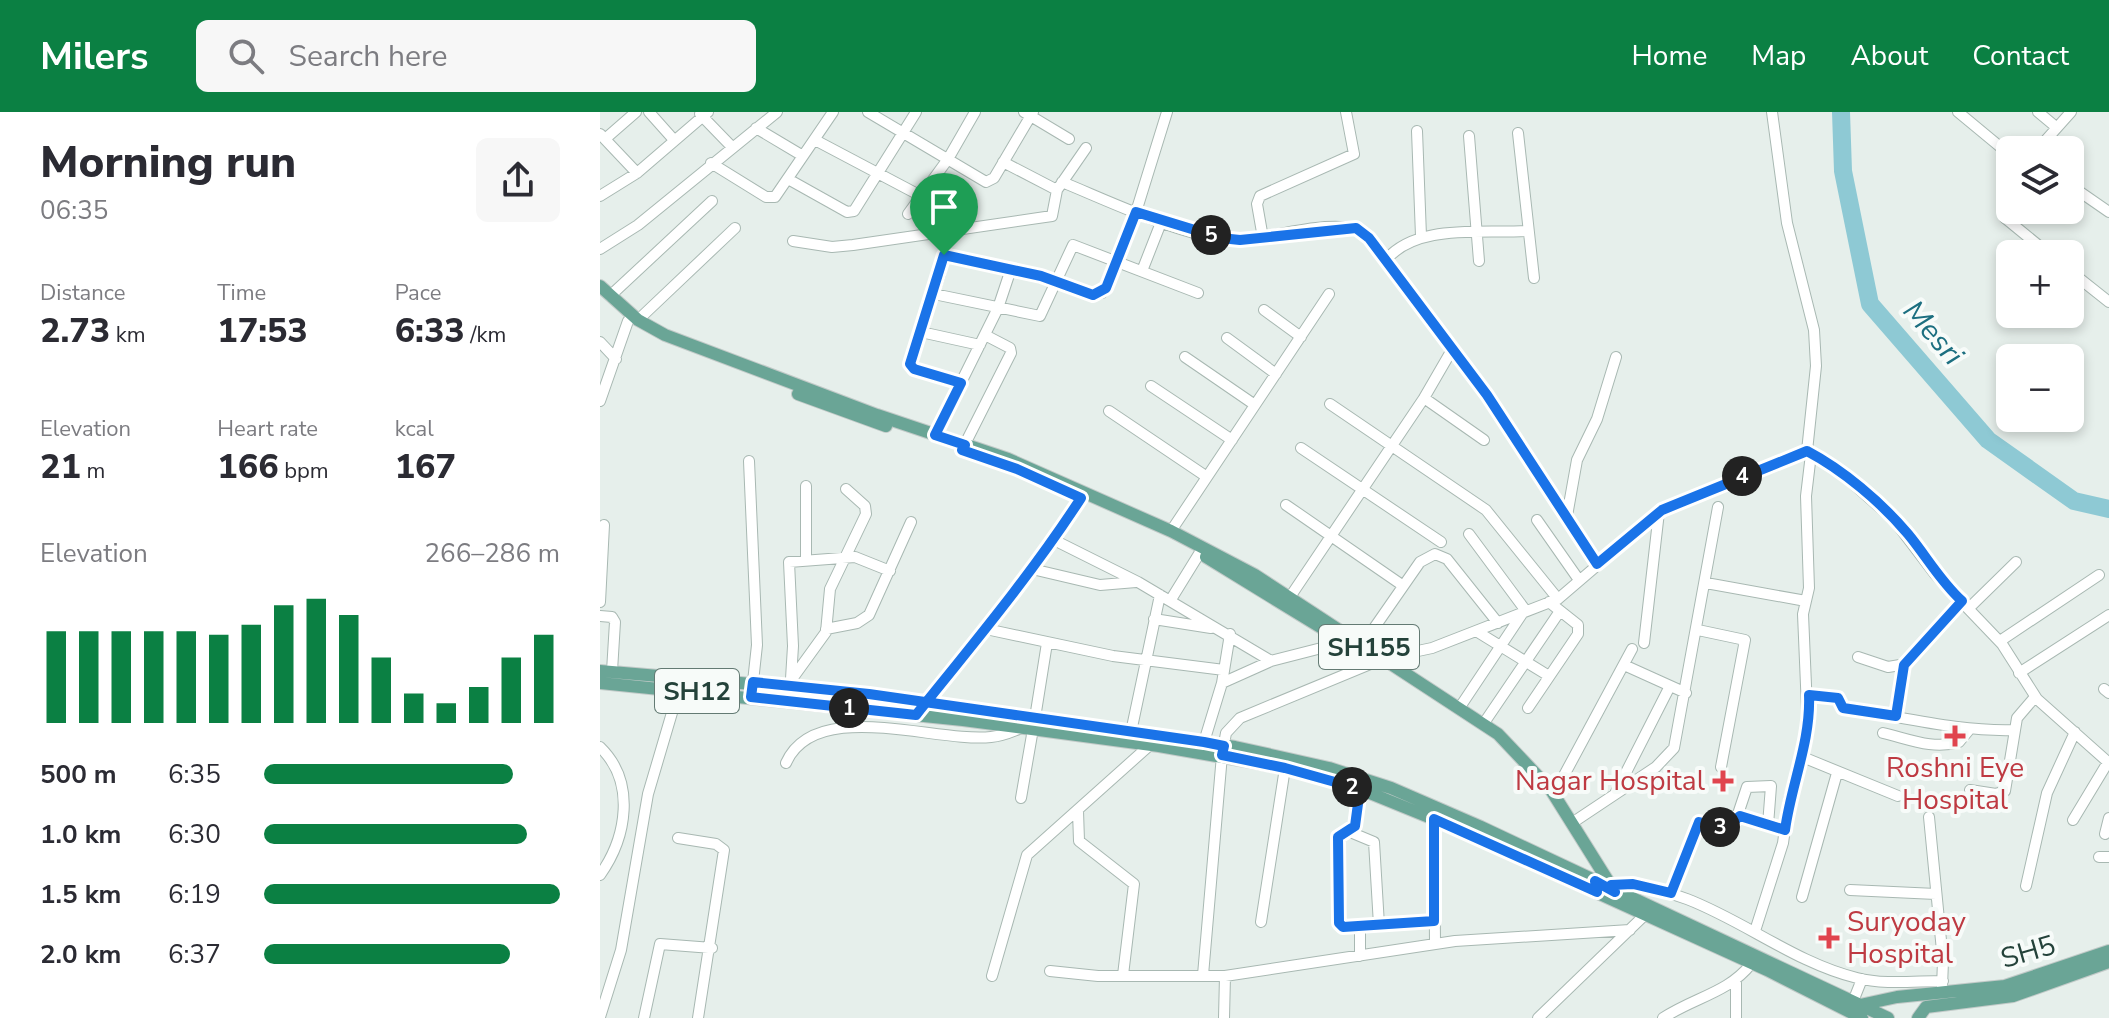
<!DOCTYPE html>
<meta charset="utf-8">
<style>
:root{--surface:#fff;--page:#f7f7f7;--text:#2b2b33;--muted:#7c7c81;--accent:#0b8043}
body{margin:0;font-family:"Nunito Sans",sans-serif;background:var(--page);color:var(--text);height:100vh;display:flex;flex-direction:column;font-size:30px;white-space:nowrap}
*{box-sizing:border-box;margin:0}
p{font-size:26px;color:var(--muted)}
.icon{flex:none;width:44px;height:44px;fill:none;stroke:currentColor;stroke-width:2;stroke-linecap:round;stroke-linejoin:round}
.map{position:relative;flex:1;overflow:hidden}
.drawer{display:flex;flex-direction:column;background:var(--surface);width:600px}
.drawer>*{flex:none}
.fabs{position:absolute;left:1396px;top:24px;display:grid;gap:16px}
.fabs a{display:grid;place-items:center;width:88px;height:88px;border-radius:12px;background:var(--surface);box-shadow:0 4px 12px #0003;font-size:40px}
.pin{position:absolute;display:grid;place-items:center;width:68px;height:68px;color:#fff;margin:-82px -34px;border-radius:50% 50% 50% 0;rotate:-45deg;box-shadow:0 0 8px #0007}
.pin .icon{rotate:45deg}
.km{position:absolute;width:40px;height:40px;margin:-20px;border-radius:50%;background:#222;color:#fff;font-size:22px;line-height:40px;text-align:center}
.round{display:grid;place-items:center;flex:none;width:84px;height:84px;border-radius:12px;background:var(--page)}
.headline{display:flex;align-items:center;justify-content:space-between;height:136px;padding:0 40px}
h1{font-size:44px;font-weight:800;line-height:60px}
.figures{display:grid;grid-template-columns:repeat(3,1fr);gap:12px;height:136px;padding:8px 40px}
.figures div{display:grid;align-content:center}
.figures b{font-size:34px;font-weight:800}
.figures small{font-size:22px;font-weight:400}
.figures p{font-size:22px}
.chart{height:224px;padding:16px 40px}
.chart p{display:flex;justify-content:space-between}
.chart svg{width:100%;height:144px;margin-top:8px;stroke:var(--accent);stroke-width:6}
ul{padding:0 40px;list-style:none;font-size:26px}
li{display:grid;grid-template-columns:128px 96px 1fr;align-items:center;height:60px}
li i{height:20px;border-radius:10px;background:var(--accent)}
header{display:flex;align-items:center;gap:48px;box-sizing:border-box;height:112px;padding:0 40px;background:var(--accent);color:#fff}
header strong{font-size:38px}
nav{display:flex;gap:44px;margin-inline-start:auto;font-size:28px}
.search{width:560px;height:72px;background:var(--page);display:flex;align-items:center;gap:20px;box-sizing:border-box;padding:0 28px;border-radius:12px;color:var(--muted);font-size:30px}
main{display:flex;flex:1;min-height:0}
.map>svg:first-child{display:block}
</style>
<header>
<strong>Milers</strong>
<div class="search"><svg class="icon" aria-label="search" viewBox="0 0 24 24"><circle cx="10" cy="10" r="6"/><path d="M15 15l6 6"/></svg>Search here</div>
<nav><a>Home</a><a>Map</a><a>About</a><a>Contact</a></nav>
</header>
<main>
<section class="drawer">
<div class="headline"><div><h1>Morning run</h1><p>06:35</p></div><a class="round"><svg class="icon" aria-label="share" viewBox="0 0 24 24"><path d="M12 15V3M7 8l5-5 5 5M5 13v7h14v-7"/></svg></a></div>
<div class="figures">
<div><p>Distance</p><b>2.73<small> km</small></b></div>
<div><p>Time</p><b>17:53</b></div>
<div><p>Pace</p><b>6:33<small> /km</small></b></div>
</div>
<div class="figures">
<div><p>Elevation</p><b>21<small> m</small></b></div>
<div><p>Heart rate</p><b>166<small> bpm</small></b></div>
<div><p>kcal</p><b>167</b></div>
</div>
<div class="chart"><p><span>Elevation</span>266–286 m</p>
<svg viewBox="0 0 160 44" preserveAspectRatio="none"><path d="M5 44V16M15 44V16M25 44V16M35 44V16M45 44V16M55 44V17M65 44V14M75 44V8M85 44V6M95 44V11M105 44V24M115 44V35M125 44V38M135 44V33M145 44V24M155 44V17"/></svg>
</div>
<ul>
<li><b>500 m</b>6:35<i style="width:84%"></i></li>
<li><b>1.0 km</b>6:30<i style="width:89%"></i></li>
<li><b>1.5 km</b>6:19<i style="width:100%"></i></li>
<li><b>2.0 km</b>6:37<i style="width:83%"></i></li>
</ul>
</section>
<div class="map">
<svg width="1509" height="906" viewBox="0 0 1509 906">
<rect width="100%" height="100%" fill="#e6efeb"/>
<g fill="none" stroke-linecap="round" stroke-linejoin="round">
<path stroke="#8ec9d4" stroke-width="18" d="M1241,0l2,59 27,133 118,136 86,61 35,8"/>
<g stroke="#a8b8b2" stroke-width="12">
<path id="minor" d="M49,0l25,28
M268,0l118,70 8,-4 39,-66
M424,0l45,27
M1172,0l15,111 27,107 2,36 -9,85
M1358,0l52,43
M1438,0l18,15
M100,2l32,33
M156,16l47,28
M817,19l4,105
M918,21l16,145
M0,22l37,39
M869,24l10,125
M5,27l31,-27
M215,28l106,56
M1437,38l34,-38
M403,50l54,28
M111,51l55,34h9l58,-85
M188,67l59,33 7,-1 62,-99
M462,70c47,19 131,60 180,58 31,-2 94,-23 121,-8l124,163 110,169
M1470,73l39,27
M0,84l37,-23 71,-61
M1410,89l-5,7v10l44,36
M308,102l40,-55 27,-47
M348,120l-8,42 -30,90 4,5 47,14
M663,126l-6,-34 3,-8 94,-42 -8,-42
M193,129l39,6 21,-2 199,-29 5,-26 29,-42
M0,137l38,-24 139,-113
M344,143l97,21 52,19 9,-2 34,-81 31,-100
M785,149c31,-38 96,-27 141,-30
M542,159l20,-51
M1470,159l39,31
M334,182l106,22 33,-71 125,48
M10,184l102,-95
M664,198l37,27
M38,208l97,-92
M321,220l59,13
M627,226l49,36
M0,230l16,17
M585,245l70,48
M551,274l81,54
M824,286l60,42
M0,289l28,-80
M730,292l156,106 72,89
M509,299l98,66
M335,323l63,-127 13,-39
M701,336l140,94
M362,338l49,-97 -1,-5 -25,-13
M149,349l8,184 -5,46
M686,393l116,80
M967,404l10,-56 20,-41 19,-62
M937,408l42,60
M571,419l158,-237
M869,422l57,77
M454,428l84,42 133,79
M206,447v-73
M432,457l68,16 36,-3
M1106,471l100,18
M690,485l134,-199 29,-50
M570,489l29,-47
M0,490l4,-77
M1369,496l47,-46
M0,504l12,1 3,5 -3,49
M554,507l57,9
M226,517l31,-6 12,-8 42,-93
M386,517l127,27 111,14
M1098,518l47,10 -24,127
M876,519l73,45
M1400,529l99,-66
M1044,531l15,-131
M763,532l57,-82 15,-8 12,5 51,64
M1258,545l30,10 18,-3 56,-63
M1024,553l62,28
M1419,561l90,-58
M192,567l34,-47 4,-43 36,-75 -1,-8 -19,-17
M622,571l49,-22 74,-19
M1504,577l5,4
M190,583l3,-49 -4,-84 66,-5 35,14
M1209,583l29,3 5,10c57,8 115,24 172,22
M860,595l62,-93
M928,596l50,-74v-9l-29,-23
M316,603l85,-105 80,-112
M1296,604l8,-51
M435,606l12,-75
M884,611l76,-112
M531,620l29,-137
M1283,621c26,6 50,17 76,9l10,-12
M604,630l18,-59 8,-49
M0,635c36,35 27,90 0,128
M1200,644l98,40
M186,651c29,-66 149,-20 205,-26 11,-1 21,-5 30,-9
M760,677l-5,37 -17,11 3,89 93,-5
M1370,678l26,4 9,-3 12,-73 18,-21
M954,682l78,-145
M1015,682l55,-108
M421,686l12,-69
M478,699l1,30 55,43 -11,91
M1137,705l10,-30 24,-1 -3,39
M1329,705l14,144 -1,26
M834,707l1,125
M1473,708l35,-58
M972,711l84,-56 18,-19 44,-241
M750,720l24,10 5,83
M1505,722l4,-16
M78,726l38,6 8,6 -26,168
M1499,745h10
M1011,773c93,-3 160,72 246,93 27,7 58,3 86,3
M1426,774l21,-93 28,-61
M1250,778l86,4
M1071,781l28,-71 26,6 15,-12 45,14
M1202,785l35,-124
M661,810l24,-154
M760,814v30
M1155,819l28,-88 6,-43 19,-67 -5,-119 6,-26 -3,-92 5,-42
M450,859l48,5h127l230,-35 175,-11
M603,863l19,-220 4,-22 14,-15 145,-60 47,-10 126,-49 104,-89 145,-59 24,13 63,56 41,54 67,70 35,55 72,64
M392,864l35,-121 123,-110
M1254,887l8,-20
M0,905l21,-67 27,-156 31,-105
M44,906l16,-74 52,4
M624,906l1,-42
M938,906l113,-109
M1063,906c32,-21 65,-25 88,-54
M1136,906v-35"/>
</g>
<g stroke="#c2cac8" stroke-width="14">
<path id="major" d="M0,174l38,34 27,15 212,80 131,44 163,72 84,44 243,159 53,56 62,99
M198,282l88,32
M606,445l165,101
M0,559l269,23 366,53 94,21 62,20 90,39 407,191
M0,571l363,37 196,26 126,22 75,21 86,35 321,146 95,48
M1260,893l37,-8 108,-11 104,-35
M1318,906l8,-11 87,-11 96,-34"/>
</g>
<use href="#minor" stroke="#fff" stroke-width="10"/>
<use href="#major" stroke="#6aa596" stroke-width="12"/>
</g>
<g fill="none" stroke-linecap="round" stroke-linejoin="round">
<g stroke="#fff" stroke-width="16">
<path id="route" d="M344,143l-34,109 4,5 47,14 -26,52 30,10 -3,5 55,19 64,29c-50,77 -108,146 -165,217l-165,-18 2,-15 116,12 335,48 20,4 -2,9 63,13 75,21 -5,37 -17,11 1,86 4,4 91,-6v-102l163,73 -2,-11 20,11 -4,-7 22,-1 38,9 28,-71 26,6 15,-12 45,14c6,-45 26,-89 24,-135l29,3 5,10 53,8 8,-51 58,-64c-22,-20 -35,-44 -54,-67 -27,-32 -65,-64 -101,-83l-145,59 -65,54 -110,-169 -118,-157 -13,-10 -116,12 -19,-2 -85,-26 -30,76 -13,7 -52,-19 -97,-21"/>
</g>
<use href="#route" stroke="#1a73e8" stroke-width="10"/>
</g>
<g fill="#e0444e" stroke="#f7fbf9" stroke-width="3">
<path d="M1351 612h8v8h8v8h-8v8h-8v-8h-8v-8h8z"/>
<path d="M1119 657h8v8h8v8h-8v8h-8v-8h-8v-8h8z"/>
<path d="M1225 814h8v8h8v8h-8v8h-8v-8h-8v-8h8z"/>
</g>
<g text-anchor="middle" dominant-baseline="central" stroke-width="8" stroke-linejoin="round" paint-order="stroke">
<g fill="#f7fbf9" stroke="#637a73" stroke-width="2">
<rect x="719" y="513" width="100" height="44" rx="6"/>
<rect x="55" y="557" width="84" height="44" rx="6"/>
</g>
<g font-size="26" font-weight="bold" fill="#24423a">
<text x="769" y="535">SH155</text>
<text x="97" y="579">SH12</text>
</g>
<g font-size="28" fill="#be3a42" stroke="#f7fbf9">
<text x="1355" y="656">Roshni Eye<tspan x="1355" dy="32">Hospital</tspan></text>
<text x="1105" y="669" text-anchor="end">Nagar Hospital</text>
<text x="1247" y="810" text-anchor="start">Suryoday<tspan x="1247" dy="32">Hospital</tspan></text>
</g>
<g font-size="28" fill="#24423a" stroke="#f7fbf9">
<text transform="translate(1428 840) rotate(-16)">SH5</text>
</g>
<g font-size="30" font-style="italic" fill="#1c6f80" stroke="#f7fbf9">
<text transform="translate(1333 221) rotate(49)">Mesri</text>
</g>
</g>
</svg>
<div class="fabs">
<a><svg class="icon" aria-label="layers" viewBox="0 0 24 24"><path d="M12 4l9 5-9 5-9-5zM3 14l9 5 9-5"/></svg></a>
<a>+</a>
<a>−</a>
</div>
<div class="pin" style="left:344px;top:143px;background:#1e9e55"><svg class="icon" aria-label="arrive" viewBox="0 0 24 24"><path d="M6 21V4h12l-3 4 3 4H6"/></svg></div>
<b class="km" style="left:249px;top:596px">1</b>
<b class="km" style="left:752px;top:675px">2</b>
<b class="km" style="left:1120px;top:715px">3</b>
<b class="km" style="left:1142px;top:364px">4</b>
<b class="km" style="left:611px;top:123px">5</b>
</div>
</main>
